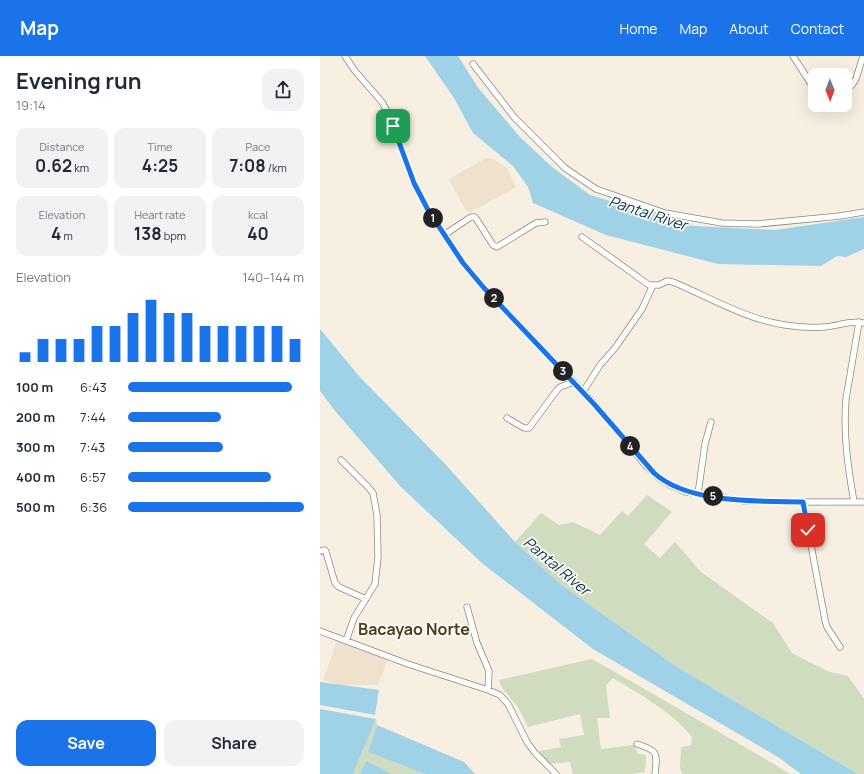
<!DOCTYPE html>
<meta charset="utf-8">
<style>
:root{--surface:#fff;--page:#f2f2f3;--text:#1f2937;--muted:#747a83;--accent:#1a73e8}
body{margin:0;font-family:Manrope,sans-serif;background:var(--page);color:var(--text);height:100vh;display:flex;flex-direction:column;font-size:15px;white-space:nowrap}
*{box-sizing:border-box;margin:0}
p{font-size:13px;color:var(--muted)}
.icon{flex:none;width:22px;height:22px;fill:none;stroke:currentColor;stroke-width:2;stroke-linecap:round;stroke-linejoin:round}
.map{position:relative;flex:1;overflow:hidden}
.drawer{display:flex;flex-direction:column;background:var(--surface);width:320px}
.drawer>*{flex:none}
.needle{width:26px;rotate:179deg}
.controls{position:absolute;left:488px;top:12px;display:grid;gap:8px}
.controls a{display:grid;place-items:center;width:44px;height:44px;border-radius:8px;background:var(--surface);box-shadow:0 4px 16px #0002;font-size:20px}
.pin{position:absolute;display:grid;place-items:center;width:34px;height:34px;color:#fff;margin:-17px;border-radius:8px;box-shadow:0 2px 6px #0006}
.km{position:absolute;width:20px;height:20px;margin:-10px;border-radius:50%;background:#222;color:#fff;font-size:11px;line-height:20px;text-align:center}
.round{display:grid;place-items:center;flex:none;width:42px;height:42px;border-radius:12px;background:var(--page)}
.headline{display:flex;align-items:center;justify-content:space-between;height:68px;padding:0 16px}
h1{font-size:22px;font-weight:700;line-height:30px}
.stats{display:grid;grid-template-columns:repeat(3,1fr);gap:6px;height:68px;padding:4px 16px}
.stats div{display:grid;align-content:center;border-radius:10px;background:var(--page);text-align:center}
.stats b{font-size:17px;font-weight:700}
.stats small{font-size:11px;font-weight:400}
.stats p{font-size:11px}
.chart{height:112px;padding:8px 16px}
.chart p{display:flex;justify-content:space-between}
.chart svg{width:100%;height:72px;margin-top:4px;stroke:var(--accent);stroke-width:6}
.action{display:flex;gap:8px;margin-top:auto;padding:8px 16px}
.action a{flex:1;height:46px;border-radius:12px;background:var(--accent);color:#fff;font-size:16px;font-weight:700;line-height:46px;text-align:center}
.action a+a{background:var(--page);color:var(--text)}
ul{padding:0 16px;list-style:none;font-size:13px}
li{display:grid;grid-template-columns:64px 48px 1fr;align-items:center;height:30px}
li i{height:10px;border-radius:5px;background:var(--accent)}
header{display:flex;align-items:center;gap:24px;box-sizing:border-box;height:56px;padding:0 20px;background:var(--accent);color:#fff}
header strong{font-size:19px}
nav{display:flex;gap:22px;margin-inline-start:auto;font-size:14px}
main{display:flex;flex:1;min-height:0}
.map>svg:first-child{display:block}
</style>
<header>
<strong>Map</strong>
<nav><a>Home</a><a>Map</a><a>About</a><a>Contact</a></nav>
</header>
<main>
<section class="drawer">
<div class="headline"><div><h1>Evening run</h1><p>19:14</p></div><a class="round"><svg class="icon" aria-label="share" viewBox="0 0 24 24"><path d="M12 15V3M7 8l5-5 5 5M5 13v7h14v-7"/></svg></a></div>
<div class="stats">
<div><p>Distance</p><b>0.62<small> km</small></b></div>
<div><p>Time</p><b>4:25</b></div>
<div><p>Pace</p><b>7:08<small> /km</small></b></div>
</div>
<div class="stats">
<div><p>Elevation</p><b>4<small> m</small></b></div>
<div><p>Heart rate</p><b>138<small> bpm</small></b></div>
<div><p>kcal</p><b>40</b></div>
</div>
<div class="chart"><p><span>Elevation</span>140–144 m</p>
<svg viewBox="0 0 160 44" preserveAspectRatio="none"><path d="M5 44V38M15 44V30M25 44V30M35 44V30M45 44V22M55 44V22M65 44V14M75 44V6M85 44V14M95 44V14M105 44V22M115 44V22M125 44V22M135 44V22M145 44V22M155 44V30"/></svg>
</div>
<ul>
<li><b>100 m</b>6:43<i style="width:93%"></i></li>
<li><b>200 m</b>7:44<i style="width:53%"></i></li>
<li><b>300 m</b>7:43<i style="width:54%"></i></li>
<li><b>400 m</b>6:57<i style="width:81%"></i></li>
<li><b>500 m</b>6:36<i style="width:100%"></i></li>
</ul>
<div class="action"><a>Save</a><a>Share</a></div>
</section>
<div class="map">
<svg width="544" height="718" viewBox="0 0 544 718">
<rect width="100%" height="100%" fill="#f7efe2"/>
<path fill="#eee1ce" d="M166,102l7,1 14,9 9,19 -45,25 -5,-1 -17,-32z
M17,585l51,18 -10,26h-37l-18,-5z"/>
<path fill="#cfdcc0" d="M327,439l25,17 -28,32 16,14 15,-16 26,30 72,51 19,30 35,18 21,5 16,23v75h-6l-181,-107 -118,-84 -44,-41 26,-29 18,12 14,-3 27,13 22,-24 6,5z
M272,603c45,25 88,51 132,76 22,13 44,25 66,39h-108l-2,-6 1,-21 10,-2 1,-8c-21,-26 -51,-42 -79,-59l-7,7 4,33h-13l4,31 33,-4 4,9 8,1 -1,17 -16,2h-56l-3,-12 -23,2 -11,-12 25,-5 -2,-8 25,-4 -4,-21 -52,13 -10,-20 -16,-19 -3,-8z
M56,663l1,6 -9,27 57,22h-33l-26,-12 -6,12h-7z"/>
<path fill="#9fd1e7" d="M105,0h33l21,33 41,48 32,30 38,28 104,31 81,4 89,-13v32l-18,8 -9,-1 -16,10 -103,-2 -112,-29 -73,-32 -5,-16 -15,-21 -40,-33 -19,-35z
M0,273l39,47 87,89 69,77 44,41 118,84 181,107h-57l-23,-17 -185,-108 -110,-85 -82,-77 -65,-75 -16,-21z
M0,626l59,8 -4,25 -55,-10z
M0,653l56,10 -23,55h-33z
M57,669l87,37 11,12h-50l-57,-22z
M46,705l26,13h-32z"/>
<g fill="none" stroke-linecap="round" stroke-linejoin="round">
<g stroke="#8f877c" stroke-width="7">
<path id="street" d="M25,0l10,15 27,31 7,13 25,68 14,27 35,53 21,25 110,115 52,63 14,13 10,6 16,7 58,9 59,1h61
M473,0l22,34
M153,8l41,53 51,51 31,21 69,24 57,10 36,1 82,-8 24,-4
M532,29l4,-6 7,-23
M124,179l27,-18h4l18,28 4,2 39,-24 9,-1
M262,181l67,48h10l8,-4 6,1c36,15 72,37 112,43 12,2 27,3 40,2 13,-1 26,-7 39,-4
M263,336l17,-27 15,-17 27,-39 11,-24
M187,362l17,10h5l28,-38 3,-3 14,-5
M21,404l27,27 5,6 4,22 1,42 -3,27 -21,34 -8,23
M378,438l7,-50 6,-22
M483,446l22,118 2,7 13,20
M534,446c-6,-34 -11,-68 -8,-103l13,-77
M0,495l5,-1 1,2 9,31 4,4 27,12
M147,551l10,36 12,28 -1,19
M0,575l88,33 80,26 12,5 8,9 19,38 8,11 21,21
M317,688c22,7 20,9 18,30"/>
</g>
<use href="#street" stroke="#fff" stroke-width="5.5"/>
</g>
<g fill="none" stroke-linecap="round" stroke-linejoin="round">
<g stroke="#fff" stroke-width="8">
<path id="route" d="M73,70l21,57 14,27 35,53 21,25 110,116 60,69c34,31 105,28 149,29l5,28"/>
</g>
<use href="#route" stroke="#1a73e8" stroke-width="5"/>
</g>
<g text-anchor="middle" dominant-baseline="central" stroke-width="3.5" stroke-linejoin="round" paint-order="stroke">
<g font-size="15" font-style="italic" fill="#083545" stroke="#fffdfb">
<text transform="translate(328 157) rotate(18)">Pantal River</text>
<text transform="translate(237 510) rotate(40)">Pantal River</text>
</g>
<g font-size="16" font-weight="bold" fill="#493f16" stroke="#fffdfb">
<text x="94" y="573">Bacayao Norte</text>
</g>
</g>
</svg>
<div class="controls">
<a><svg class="needle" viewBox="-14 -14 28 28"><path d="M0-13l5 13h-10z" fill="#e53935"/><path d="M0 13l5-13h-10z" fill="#747a83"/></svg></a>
</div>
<div class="pin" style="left:73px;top:70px;background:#1e9e55"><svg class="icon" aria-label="arrive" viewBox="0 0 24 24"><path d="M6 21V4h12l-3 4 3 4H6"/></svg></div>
<div class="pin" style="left:488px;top:474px;background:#d93025"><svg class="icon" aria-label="check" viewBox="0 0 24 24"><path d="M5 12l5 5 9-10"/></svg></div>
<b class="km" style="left:113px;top:162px">1</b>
<b class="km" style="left:174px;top:242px">2</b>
<b class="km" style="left:243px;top:315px">3</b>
<b class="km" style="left:310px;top:390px">4</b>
<b class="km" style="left:393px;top:440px">5</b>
</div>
</main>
